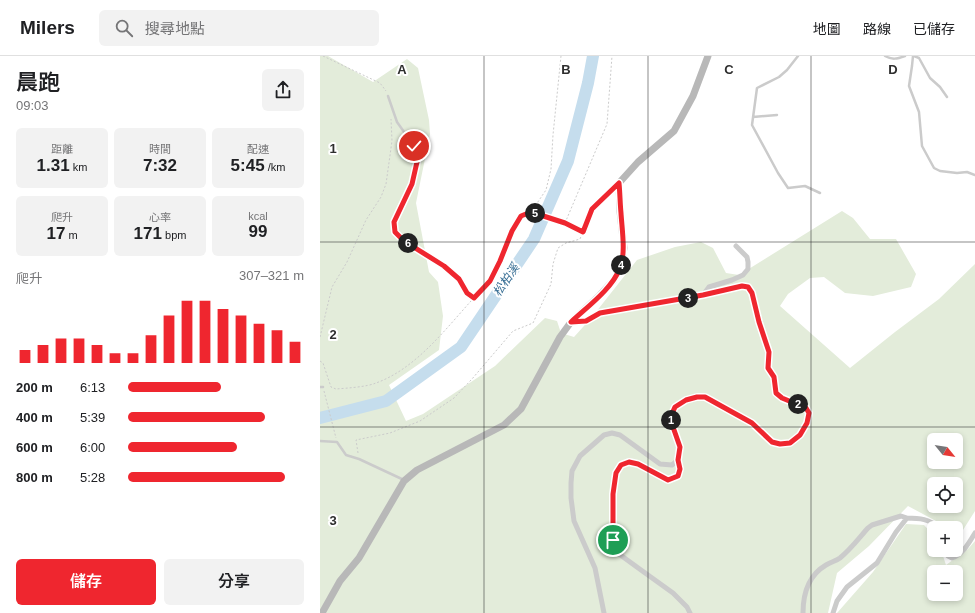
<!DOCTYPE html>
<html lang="zh-TW">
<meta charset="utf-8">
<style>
:root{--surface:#fff;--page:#f2f2f2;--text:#202124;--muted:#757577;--line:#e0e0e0;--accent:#ef262f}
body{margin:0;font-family:Arial,"Noto Sans TC",sans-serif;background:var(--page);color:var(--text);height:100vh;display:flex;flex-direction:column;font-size:15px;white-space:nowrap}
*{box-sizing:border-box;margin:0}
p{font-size:13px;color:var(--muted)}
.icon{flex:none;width:22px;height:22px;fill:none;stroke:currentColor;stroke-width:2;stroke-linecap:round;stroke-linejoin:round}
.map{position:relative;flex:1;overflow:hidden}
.side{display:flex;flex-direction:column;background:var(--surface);width:320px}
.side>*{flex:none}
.needle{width:26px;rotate:120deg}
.buttons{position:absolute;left:607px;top:377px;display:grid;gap:8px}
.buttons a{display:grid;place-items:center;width:36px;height:36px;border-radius:6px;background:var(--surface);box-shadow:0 2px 6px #0003;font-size:20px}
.pin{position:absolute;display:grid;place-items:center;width:34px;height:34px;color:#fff;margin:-17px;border:2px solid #fff;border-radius:50%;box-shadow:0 1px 4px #0007}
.km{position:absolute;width:20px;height:20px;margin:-10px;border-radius:50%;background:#222;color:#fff;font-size:11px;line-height:20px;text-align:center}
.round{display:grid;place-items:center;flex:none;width:42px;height:42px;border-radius:6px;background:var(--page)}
.summary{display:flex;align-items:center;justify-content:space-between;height:68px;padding:0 16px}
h1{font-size:22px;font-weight:600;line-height:30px}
.stats{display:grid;grid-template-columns:repeat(3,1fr);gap:6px;height:68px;padding:4px 16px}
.stats div{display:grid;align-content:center;border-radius:6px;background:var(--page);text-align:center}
.stats b{font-size:17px;font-weight:600}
.stats small{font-size:11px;font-weight:400}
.stats p{font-size:11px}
.chart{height:112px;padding:8px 16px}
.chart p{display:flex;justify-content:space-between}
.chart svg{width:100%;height:72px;margin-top:4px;stroke:var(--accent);stroke-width:6}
.button{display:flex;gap:8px;margin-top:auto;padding:8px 16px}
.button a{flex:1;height:46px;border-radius:6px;background:var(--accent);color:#fff;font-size:16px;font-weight:600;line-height:46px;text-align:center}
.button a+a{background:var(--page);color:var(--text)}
ul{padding:0 16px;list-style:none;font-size:13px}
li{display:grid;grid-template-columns:64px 48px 1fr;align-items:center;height:30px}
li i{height:10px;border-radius:5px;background:var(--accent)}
header{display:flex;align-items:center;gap:24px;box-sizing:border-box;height:56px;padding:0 20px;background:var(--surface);border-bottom:1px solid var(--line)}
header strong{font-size:19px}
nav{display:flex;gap:22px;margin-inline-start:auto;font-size:14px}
.search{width:280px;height:36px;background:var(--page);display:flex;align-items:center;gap:10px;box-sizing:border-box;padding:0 14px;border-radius:6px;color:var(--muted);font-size:15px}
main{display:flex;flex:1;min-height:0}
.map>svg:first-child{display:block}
</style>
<header>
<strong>Milers</strong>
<div class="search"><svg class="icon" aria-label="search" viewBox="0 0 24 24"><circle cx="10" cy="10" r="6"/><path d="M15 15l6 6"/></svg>搜尋地點</div>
<nav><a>地圖</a><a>路線</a><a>已儲存</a></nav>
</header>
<main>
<section class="side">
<div class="summary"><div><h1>晨跑</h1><p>09:03</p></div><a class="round"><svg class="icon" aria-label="share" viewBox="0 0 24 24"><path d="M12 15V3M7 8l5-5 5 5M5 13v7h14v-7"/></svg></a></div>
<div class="stats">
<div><p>距離</p><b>1.31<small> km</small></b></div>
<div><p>時間</p><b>7:32</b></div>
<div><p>配速</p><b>5:45<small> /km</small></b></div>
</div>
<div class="stats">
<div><p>爬升</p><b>17<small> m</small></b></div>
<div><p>心率</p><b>171<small> bpm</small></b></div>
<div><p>kcal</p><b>99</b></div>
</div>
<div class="chart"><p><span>爬升</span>307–321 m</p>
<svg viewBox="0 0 160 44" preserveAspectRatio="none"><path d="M5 44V36M15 44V33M25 44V29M35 44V29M45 44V33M55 44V38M65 44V38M75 44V27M85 44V15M95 44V6M105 44V6M115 44V11M125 44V15M135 44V20M145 44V24M155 44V31"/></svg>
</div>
<ul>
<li><b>200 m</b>6:13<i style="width:53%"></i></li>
<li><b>400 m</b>5:39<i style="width:78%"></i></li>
<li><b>600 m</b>6:00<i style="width:62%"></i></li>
<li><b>800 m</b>5:28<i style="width:89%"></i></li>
</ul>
<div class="button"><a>儲存</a><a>分享</a></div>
</section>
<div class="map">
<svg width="655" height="557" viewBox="0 0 655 557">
<rect width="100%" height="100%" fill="#fff"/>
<path fill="#e3ecda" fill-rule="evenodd" d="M0,0h8l45,26 34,-23 11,9 11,52 1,14 -14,69 13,69 9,10 5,34 -4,34 -50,35 17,36 17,-7 72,-48 50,-48 12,3 4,12 13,4 18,-20 45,-57 38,-13 26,-5 12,6 13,25 13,2 103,-64 11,7 17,21h26l20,35 -5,13 -38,9 -28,-3 -21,-16 -14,1 -22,16 -8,12 70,62 45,-36 44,-33 36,-35v247l-19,30v-13h-7l-41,-22 -39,40 -32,27 -9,40h-508zM614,384h22v22h-22zM614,428h22v22h-22z
M586,468l18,1 10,11v14h7l5,15 22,-16 7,-8v72h-138l36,-41zM614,516h22v22h-22z"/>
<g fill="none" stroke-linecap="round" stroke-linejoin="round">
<path stroke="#c5dded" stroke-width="12" d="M0,362l66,-17 75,-54 73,-108 34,-78 20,-78 5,-27"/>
<path stroke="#cbcbcb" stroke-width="1" stroke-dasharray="2 2" stroke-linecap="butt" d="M3,0l57,27 6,8
M211,156l33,11
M263,176l-18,-9 42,-99 5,-68
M158,238l12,-13 10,-20 12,-30 9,-14 10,-5 15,-22 5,-21 2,-34 8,-79
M0,281l12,-50 15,-25 19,-42 15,-23 5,-13 6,-43 -1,-22
M0,305l3,2 8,24 5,2c12,-1 30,-2 40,-6 39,-14 68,-52 95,-82
M4,335l12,47
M38,397l-2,-13 34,-7 30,-12 34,-23 18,-19 41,-48 20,-8 18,-39 2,-20 5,-16 8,-5 14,-4 12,-30 20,-19"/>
<path stroke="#cbcbcb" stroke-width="2.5" d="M478,0l-11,14 -8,7 -22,11 -5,37 26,48 10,15 17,-2 15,7
M565,0c7,4 12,3 20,0
M593,0l-1,10 -3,20 10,26 3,34 12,22 6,3 17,2 10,-1 8,3
M594,0l5,2 11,20 10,9 7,10
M68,40l9,26 17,24 3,16 -5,22 -18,38 1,10 9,9 40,25 15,13 8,14 7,5
M433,61l24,-2
M0,331h3
M0,385l17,1 9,13 13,4 45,21"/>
<path stroke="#cbcbcb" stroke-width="5" d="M383,239l6,-8 23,-7 11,-5 5,-6v-7l-1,-5 -11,-11
M251,266l15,-1 14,-8 103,-18 39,-9 6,1 4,6 7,30 10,30 -1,15 6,9 2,16 6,5 24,10 3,5 -2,10 -7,12 -9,8 -11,1 -8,-2 -20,-19 -47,-26h-8l-11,3 -11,7 -4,9 2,11 7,20 -2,13 -6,5 -12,-1 -40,-29 -8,-2 -8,2 -24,21 -8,15 -1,12v15l3,23 21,47 9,45
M358,404l2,9 -2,7 -9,4 -31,-16 -9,-2 -8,3 -5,8 -3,21v46l6,14 22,16 32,23 14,14 3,6
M627,494l1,6 4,2c11,-4 17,-15 23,-25
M483,557c0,-19 6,-38 23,-48 5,-3 10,-4 14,-7 11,-9 19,-20 28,-30l4,-3 29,-9 6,2
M513,557l4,-12 10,-14 30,-24 19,-31 11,-14c12,0 23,1 32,10"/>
<path stroke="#b8b8b8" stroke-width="7" d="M2,557l18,-32 19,-23 45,-77 13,-11 87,-45 17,-16 39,-72 11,-15 29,-27 13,-14 8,-14 3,-19 -4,-37 -1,-28 19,-21 36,-31 19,-35 15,-40"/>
</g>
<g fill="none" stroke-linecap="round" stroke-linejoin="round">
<g stroke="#fff" stroke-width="8">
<path id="route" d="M94,90l3,16 -5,22 -18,38 1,10 9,9 40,25 15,13 8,14 7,5 16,-17 10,-20 12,-30 9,-15 10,-4 34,11 18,9 9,-23 27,-26c1,10 1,20 2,30 1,17 5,40 -1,55 -8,21 -33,39 -49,54l15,-1 14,-8 103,-18 39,-9 6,1 4,6 7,29 10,30 -1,16 6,9 2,16 6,5 24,10 3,5 -2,10 -7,12 -10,8 -10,1 -8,-2 -20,-19 -47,-26h-8l-11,3 -11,7 -4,9 2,11 7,20 -2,13 2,9 -2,7 -10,4 -30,-16 -9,-2 -8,3 -5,8 -3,21v46"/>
</g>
<use href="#route" stroke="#ef262f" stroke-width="5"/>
</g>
<path fill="none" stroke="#2e2e2e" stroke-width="1" stroke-opacity="0.55" d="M164,0v557M328,0v557M491,0v557M0,186h655M0,371h655"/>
<g text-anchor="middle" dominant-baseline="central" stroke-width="4" stroke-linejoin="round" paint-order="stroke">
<g font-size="12" font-style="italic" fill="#376e94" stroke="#fff">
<text transform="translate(186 224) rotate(-56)">松柏溪</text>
</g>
</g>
<g font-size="13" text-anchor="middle" font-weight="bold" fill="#2e2e2e" stroke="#fff" stroke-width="4" stroke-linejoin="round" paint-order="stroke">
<text x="82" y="18">A</text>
<text x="246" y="18">B</text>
<text x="409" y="18">C</text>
<text x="573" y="18">D</text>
<text x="13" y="97">1</text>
<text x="13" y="283">2</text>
<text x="13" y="469">3</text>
</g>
</svg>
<div class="buttons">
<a><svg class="needle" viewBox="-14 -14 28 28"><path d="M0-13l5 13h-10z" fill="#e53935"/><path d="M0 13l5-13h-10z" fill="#757577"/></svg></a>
<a><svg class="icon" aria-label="locate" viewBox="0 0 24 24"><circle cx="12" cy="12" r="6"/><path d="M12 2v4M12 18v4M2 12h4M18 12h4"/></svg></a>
<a>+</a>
<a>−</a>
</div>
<div class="pin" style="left:293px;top:484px;background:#1e9e55"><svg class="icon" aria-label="arrive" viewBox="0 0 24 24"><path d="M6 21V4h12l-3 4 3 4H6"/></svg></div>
<div class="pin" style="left:94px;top:90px;background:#d93025"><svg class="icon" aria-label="check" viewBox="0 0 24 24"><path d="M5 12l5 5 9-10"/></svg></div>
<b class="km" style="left:351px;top:364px">1</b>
<b class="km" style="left:478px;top:348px">2</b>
<b class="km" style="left:368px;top:242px">3</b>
<b class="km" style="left:301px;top:209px">4</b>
<b class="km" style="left:215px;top:157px">5</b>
<b class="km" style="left:88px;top:187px">6</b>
</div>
</main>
